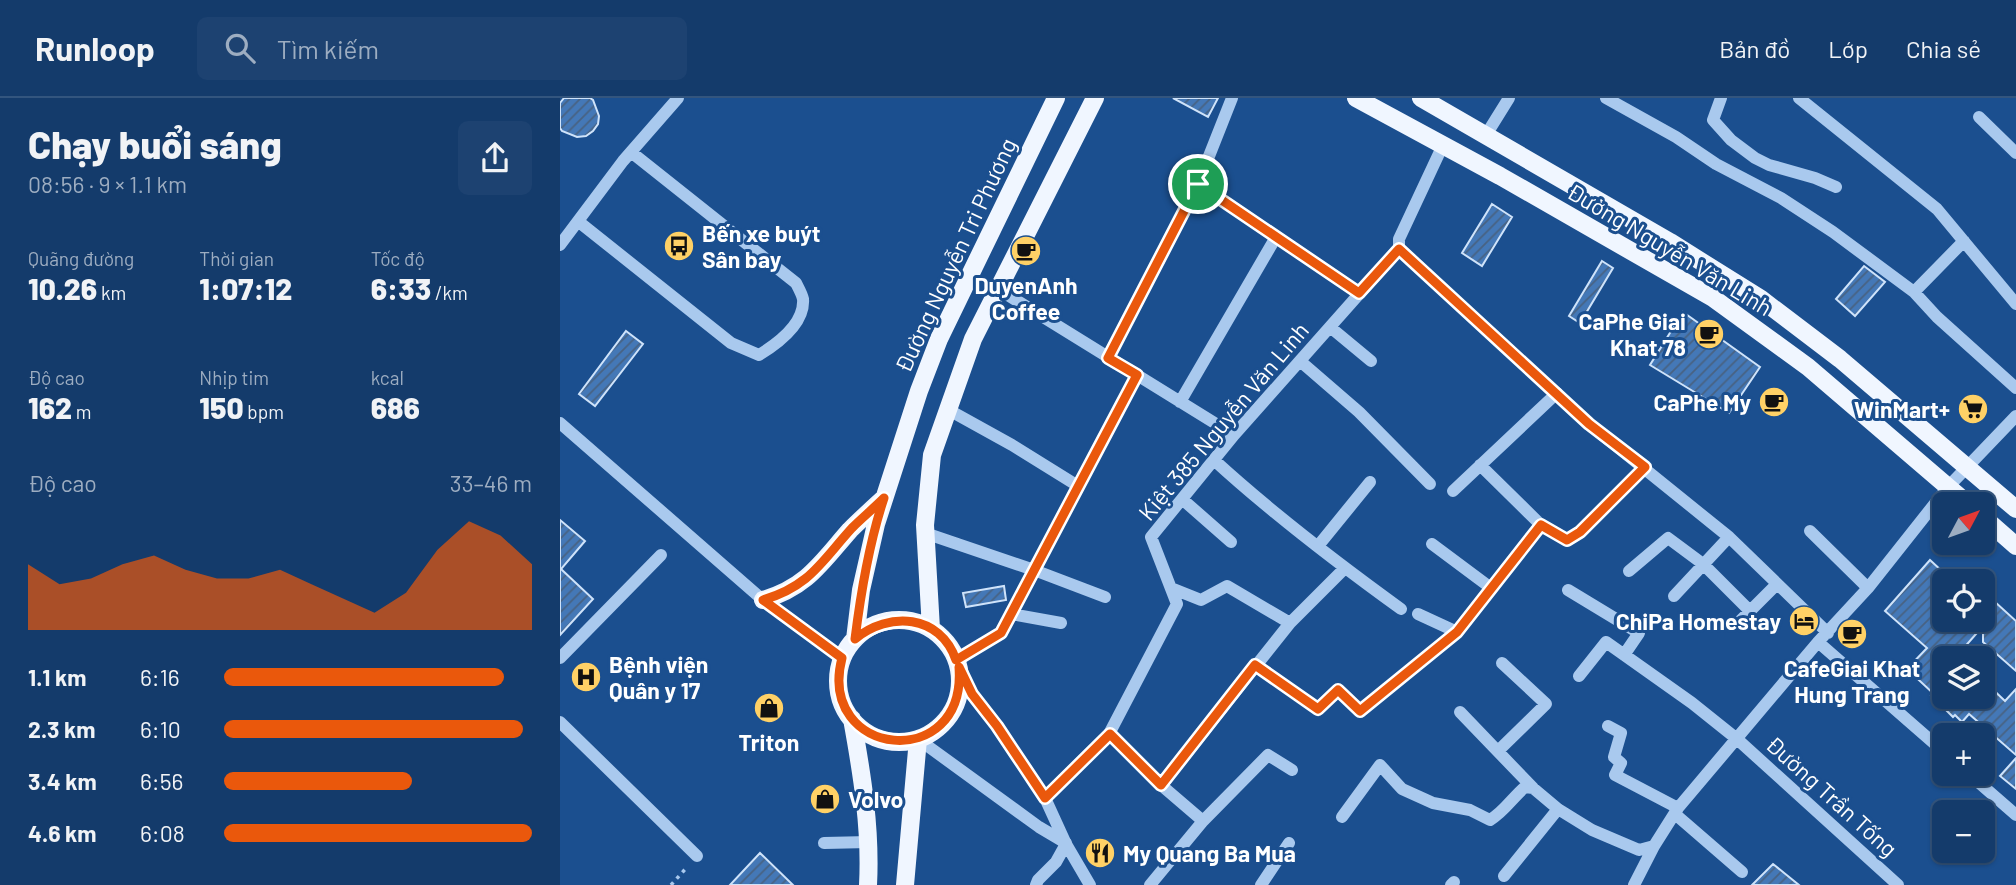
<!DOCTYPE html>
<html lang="vi">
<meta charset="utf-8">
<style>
:root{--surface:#143b6b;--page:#1d4271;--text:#f1f3f6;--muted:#9dadc1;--line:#33557e;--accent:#ea580c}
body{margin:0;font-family:Barlow,sans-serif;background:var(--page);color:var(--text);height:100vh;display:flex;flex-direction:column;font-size:26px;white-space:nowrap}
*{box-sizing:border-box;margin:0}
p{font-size:23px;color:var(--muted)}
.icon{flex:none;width:38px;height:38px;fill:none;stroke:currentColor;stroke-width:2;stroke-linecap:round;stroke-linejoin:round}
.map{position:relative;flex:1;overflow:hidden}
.details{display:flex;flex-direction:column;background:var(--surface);width:560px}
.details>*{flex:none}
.needle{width:46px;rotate:49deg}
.buttons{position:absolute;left:1372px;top:394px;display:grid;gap:14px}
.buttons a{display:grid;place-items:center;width:63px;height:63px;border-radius:10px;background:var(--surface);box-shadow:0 2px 5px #0004,0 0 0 2px var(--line);font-size:35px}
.pin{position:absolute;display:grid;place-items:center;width:60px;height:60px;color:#fff;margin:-30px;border:4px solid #fff;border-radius:50%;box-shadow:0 2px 7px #0007}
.round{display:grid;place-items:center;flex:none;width:74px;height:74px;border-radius:10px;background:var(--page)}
.headline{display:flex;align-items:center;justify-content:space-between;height:119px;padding:0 28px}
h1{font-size:38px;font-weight:800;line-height:52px}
.figures{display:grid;grid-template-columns:repeat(3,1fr);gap:10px;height:119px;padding:7px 28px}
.figures div{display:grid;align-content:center}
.figures b{font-size:30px;font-weight:800}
.figures small{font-size:19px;font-weight:400}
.figures p{font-size:19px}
.chart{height:196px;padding:14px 28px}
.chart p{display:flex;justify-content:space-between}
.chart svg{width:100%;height:126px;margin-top:7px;fill:var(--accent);opacity:.7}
ul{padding:0 28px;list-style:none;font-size:23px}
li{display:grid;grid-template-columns:112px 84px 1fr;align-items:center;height:52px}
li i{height:18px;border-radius:9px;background:var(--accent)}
header{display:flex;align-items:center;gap:42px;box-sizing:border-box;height:98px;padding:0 35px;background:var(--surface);border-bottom:2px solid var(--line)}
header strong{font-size:33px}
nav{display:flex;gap:38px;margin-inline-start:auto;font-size:24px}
.search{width:490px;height:63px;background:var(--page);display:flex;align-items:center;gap:18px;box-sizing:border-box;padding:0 24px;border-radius:10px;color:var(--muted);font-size:26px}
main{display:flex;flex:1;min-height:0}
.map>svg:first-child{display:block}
</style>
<header>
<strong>Runloop</strong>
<div class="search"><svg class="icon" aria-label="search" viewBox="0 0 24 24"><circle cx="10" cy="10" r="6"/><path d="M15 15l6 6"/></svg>Tìm kiếm</div>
<nav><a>Bản đồ</a><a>Lớp</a><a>Chia sẻ</a></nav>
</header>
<main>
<section class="details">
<div class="headline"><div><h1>Chạy buổi sáng</h1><p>08:56 · 9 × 1.1 km</p></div><a class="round"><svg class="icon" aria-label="share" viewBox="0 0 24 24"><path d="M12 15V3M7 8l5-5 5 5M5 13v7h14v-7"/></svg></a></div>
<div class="figures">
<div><p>Quãng đường</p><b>10.26<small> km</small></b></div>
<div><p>Thời gian</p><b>1:07:12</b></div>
<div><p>Tốc độ</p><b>6:33<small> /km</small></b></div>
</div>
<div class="figures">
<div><p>Độ cao</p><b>162<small> m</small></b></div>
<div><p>Nhịp tim</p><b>150<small> bpm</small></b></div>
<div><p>kcal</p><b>686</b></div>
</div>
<div class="chart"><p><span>Độ cao</span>33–46 m</p>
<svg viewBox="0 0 160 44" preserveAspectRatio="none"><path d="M0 44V21L10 28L20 26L30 21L40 18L50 23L60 26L70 26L80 23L90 28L100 33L110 38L120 31L130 16L140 6L150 11L160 21V44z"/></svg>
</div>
<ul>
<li><b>1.1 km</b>6:16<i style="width:91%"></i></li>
<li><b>2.3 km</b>6:10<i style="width:97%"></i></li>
<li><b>3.4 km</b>6:56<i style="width:61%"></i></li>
<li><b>4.6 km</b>6:08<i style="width:100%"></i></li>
</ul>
</section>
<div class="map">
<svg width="1456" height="787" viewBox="0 0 1456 787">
<defs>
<pattern id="building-hatch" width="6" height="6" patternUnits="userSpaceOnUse" patternTransform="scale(1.75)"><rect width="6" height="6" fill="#4478b7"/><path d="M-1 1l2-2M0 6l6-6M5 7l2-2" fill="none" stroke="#486282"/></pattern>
</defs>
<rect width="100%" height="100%" fill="#1b4f8f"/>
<path fill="url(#building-hatch)" stroke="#cfe3fa" stroke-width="2" d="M4,0h26l3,2 6,16 -1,8 -5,7 -7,5 -9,1 -15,-6 -2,-3v-25z
M613,0h45l-10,19z
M932,106l20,13 -30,49 -20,-13z
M1042,163l11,7 -33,55 -11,-7z
M1304,168l21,16 -30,34 -19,-17z
M1123,214l77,55 -31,46 -79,-48z
M66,233l17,13 -48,62 -16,-12z
M0,422l25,21 -24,28 32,30 -33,36z
M1370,462l14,13v47h39v-29l33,30v50l-33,-29v-16l-28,32h-11v38h39v-16l22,21 11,-12v66l-47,-41 -7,8 -7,-7 -2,2 -21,-21h4l-29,-27 20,-21 -42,-37z
M444,488l2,14 -40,7 -3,-14z
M1456,660v31l-16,-13z
M200,755l33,32h-63z
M1213,766l26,21h-47z"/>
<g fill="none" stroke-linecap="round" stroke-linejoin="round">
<path stroke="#a9c9ee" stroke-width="3.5" stroke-dasharray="3.5 5" stroke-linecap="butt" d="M111,787l17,-19"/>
<path stroke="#a9c9ee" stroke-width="12" d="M1046,0l70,39 40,27 65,34 52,34 81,60
M1161,0l-8,22 18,20 24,18 14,7 46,13 21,9
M1239,0l138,111 79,95
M1419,19l37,36
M926,37l23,-37
M638,86l161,109
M19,124l152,121 28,12c18,-11 46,-31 44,-56 -1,-5 -5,-12 -7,-16l-165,-131
M1404,143l-50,51 23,25 79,71
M0,147l63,-84 55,-63
M839,151l190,175 140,113 99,96
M438,191l236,146
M770,229l41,34
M548,260l90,-174 34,-86
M740,263l59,51 71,72
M620,304l96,-165
M387,311l65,36 66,41
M0,325l203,177 79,58
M654,362c59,54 122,102 187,149
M920,367l61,60
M893,393l104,-98
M622,401l49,43
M1250,433l58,57
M365,435l109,37 71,27
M872,446l59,44
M758,448l52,-64
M1069,473l39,-33 35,26 47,47
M611,490l30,12 26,-14 63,37
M1008,492l71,43 -15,22
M1114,498l55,-59
M451,516l50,9
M858,516l39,18
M1181,522l36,-36
M1258,544l126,110
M0,560l101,-103
M396,562l45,-27 136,-258
M695,567l63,44 20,-19 22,21 97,-79 84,-107 26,15 13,-8 65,-65
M399,569l13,27 25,32 48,72 21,46 24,41
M1019,578l27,-34 86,61 45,36 161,146
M900,614l73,76
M0,624l137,134
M1048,628l13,7 -7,24 7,6 -6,12 63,33
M549,636l52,51 42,36 -53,64
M358,641l121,88 27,16
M939,652l47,-46 -44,-41
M1409,676l47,41
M601,687l129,-162 55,-55
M485,700l64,-64 68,-130 -26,-67 83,-102 165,-186v-10l44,-94
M1115,716l67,58
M782,719l38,-52 22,24 31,14 37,7 20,10c15,-9 22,-22 35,-33l8,1 25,21 34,21 47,20 15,-4
M643,723l65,-66 24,15
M264,745l45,-1
M944,778l54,-67
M476,787l2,-5 18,-18 10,-18
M701,787l28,-42
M891,787l3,-3
M1074,787l20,-39 24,-38 140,-166 50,-54 80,-101 68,-71"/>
<path stroke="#f0f6ff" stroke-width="18" d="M796,0l144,78 213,122 95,69 160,137
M861,0l249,144 91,57 79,60 176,150
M1423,419l33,29
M203,502c44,-13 58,-37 87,-70 10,-10 21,-20 32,-30
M278 583a61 61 0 1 1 122 0a61 61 0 1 1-122 0Z
M371,531l-6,-104 7,-70 41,-116 122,-241
M295,541l6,-49 15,-66 43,-133 20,-52 117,-241
M292,621c10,55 19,110 16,166
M345,787l13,-146"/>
</g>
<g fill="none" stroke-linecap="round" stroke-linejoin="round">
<g stroke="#fff" stroke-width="14">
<path id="route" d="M638,86l161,109 40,-44 190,175 56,43 -65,65 -13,8 -26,-15 -84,107 -97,79 -22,-21 -20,19 -63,-44 -94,120 -51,-51 -65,64 -48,-72 -25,-32 -13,-27c8,107 -143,91 -117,-9l-79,-58c47,-14 58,-38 89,-72 10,-10 22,-20 32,-30 -15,45 -23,93 -29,141 34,-28 85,-25 101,21l45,-27 136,-258 -29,-17z"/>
</g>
<use href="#route" stroke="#ea580c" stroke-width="9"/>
</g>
<defs>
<g id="bus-disc" transform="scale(1.575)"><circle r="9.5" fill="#ffd166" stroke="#1b4f8f"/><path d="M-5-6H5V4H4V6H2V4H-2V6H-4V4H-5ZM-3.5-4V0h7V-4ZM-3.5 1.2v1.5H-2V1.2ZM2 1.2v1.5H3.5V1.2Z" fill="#111"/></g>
<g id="cafe-disc" transform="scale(1.575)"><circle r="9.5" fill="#ffd166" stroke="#1b4f8f"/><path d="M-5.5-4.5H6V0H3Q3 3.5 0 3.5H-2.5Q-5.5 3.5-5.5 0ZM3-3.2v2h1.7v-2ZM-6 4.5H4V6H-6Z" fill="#111"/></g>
<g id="supermarket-disc" transform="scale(1.575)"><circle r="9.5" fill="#ffd166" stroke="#1b4f8f"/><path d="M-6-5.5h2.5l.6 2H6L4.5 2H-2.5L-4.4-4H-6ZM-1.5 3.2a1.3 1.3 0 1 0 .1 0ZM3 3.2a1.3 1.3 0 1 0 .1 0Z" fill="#111"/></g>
<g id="hotel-disc" transform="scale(1.575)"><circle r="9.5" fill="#ffd166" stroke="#1b4f8f"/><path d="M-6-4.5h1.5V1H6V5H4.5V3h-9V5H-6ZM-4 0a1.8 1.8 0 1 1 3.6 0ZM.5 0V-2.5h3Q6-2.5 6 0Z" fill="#111"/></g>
<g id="hospital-disc" transform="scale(1.575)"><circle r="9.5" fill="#ffd166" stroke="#1b4f8f"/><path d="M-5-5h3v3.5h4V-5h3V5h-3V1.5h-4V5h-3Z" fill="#111"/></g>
<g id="shop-disc" transform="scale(1.575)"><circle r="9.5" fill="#ffd166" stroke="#1b4f8f"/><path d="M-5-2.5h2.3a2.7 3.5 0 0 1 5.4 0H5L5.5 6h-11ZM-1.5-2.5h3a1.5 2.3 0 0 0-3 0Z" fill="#111"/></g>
<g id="restaurant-disc" transform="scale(1.575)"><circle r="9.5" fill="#ffd166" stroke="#1b4f8f"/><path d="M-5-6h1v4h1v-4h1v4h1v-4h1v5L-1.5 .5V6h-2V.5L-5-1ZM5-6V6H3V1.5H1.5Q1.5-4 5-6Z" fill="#111"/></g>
</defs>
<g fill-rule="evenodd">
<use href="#bus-disc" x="119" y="148"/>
<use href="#cafe-disc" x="466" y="153"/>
<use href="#cafe-disc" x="1149" y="236"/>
<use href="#cafe-disc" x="1214" y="304"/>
<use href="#supermarket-disc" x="1413" y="311"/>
<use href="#hotel-disc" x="1244" y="523"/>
<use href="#cafe-disc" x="1292" y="536"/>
<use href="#hospital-disc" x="26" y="579"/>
<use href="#shop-disc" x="209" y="610"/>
<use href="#shop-disc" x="265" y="701"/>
<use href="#restaurant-disc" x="540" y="755"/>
</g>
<g text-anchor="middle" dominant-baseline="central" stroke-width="6" stroke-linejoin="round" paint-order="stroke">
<g font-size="23" font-weight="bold" fill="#fff" stroke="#1b4f8f" text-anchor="start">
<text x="142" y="135">Bến xe buýt<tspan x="142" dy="26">Sân bay</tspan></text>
<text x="466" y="187" text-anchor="middle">DuyenAnh<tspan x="466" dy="26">Coffee</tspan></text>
<text x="1126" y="223" text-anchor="end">CaPhe Giai<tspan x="1126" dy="26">Khat 78</tspan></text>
<text x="1191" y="304" text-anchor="end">CaPhe My</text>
<text x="1390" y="311" text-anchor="end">WinMart+</text>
<text x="1221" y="523" text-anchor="end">ChiPa Homestay</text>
<text x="49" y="566">Bệnh viện<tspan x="49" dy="26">Quân y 17</tspan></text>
<text x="1292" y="570" text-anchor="middle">CafeGiai Khat<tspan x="1292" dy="26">Hung Trang</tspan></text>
<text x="209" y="644" text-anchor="middle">Triton</text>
<text x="288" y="701">Volvo</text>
<text x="563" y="755">My Quang Ba Mua</text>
</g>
<g font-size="23" fill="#fff" stroke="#1b4f8f">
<text transform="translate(1110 151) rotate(31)">Đường Nguyễn Văn Linh</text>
<text transform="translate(395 157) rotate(-65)">Đường Nguyễn Tri Phương</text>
<text transform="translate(663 323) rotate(-50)">Kiệt 385 Nguyễn Văn Linh</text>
<text transform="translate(1272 698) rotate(42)">Đường Trần Tống</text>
</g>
</g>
</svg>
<div class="buttons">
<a><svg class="needle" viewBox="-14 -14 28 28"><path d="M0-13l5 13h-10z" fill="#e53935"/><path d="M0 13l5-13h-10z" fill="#9dadc1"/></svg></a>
<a><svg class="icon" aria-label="locate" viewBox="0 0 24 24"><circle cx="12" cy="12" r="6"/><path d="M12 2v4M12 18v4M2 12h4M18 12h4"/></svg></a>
<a><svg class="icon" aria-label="layers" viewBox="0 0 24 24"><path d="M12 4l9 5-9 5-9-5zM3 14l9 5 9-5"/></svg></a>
<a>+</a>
<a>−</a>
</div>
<div class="pin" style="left:638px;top:86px;background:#1e9e55"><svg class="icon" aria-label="arrive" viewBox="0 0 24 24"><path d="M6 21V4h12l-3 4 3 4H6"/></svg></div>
</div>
</main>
